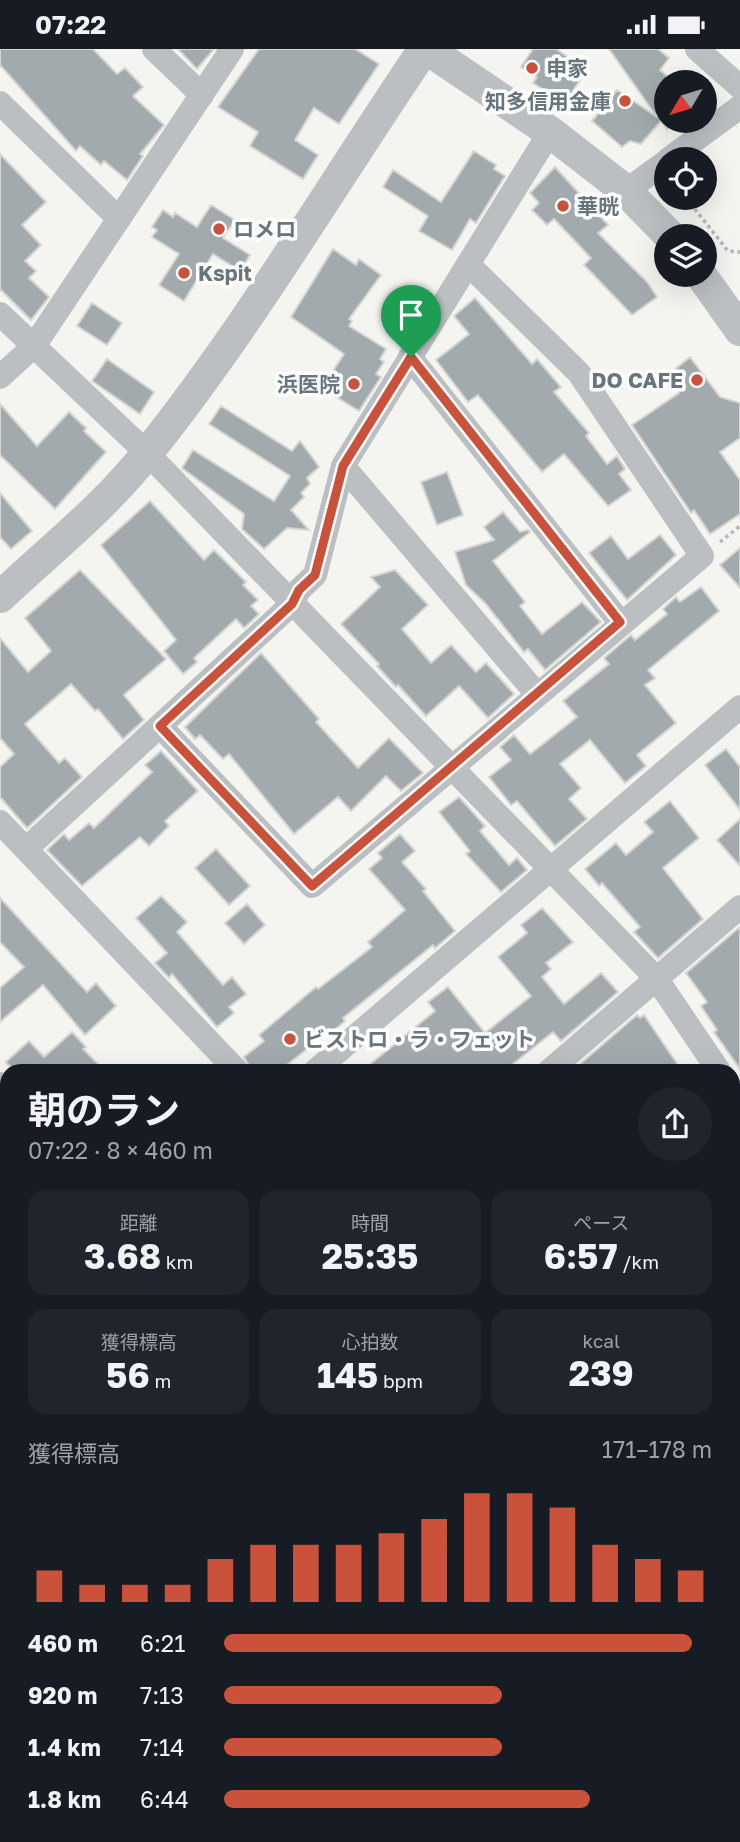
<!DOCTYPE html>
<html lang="ja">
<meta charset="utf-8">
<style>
:root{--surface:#171b24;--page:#20242c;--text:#f1f3f6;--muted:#9ea1a6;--accent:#cb523a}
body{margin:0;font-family:"Golos Text","Noto Sans JP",sans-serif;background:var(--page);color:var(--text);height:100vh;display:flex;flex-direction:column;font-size:26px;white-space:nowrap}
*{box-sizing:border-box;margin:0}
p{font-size:23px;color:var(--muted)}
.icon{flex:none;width:38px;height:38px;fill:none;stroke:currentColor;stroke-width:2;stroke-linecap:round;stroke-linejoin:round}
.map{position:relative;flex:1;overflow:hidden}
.details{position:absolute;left:0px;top:1015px;width:740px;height:779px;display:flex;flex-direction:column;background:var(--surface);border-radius:21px 21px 0 0;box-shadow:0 7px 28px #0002}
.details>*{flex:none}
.needle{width:46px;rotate:232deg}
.controls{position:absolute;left:654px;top:21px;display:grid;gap:14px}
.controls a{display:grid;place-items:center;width:63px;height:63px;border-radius:50%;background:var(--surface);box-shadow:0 7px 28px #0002;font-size:35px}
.pin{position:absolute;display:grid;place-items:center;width:60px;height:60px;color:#fff;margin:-72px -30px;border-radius:50% 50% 50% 0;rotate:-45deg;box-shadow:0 0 7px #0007}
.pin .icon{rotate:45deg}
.round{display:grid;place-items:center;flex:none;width:74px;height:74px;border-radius:37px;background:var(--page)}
.head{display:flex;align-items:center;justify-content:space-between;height:119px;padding:0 28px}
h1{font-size:38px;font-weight:700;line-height:52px}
.figures{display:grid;grid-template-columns:repeat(3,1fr);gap:10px;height:119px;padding:7px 28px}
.figures div{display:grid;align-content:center;border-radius:18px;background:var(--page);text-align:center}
.figures b{font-size:35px;font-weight:700}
.figures small{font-size:19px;font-weight:400}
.figures p{font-size:19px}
.chart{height:196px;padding:14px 28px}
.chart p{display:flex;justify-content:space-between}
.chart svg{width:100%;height:126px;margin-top:7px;stroke:var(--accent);stroke-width:6}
ul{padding:0 28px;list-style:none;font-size:23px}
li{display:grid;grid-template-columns:112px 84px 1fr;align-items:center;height:52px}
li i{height:18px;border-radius:9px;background:var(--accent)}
.status{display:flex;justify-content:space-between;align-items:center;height:49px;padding:0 35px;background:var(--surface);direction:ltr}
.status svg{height:19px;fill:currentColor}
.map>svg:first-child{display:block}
</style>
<div class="status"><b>07:22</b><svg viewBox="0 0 49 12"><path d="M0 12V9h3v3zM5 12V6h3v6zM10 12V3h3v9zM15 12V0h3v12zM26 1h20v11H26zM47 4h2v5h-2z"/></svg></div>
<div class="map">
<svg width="740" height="1793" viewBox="0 0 740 1793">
<rect width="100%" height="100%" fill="#f4f4f0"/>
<path fill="#a2aaad" stroke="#d5d5d3" stroke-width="2" d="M0,0h93l24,25 8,-6 18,19 -10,9 31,29 -24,29 3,2 -16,24 -23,-19 -3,4 -21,-19 -4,5 -76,-86z
M178,0h36l-17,20z
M259,0h96l24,15 -40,60 -25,-16 -19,32 23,15 -15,24 -53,-33 8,-14 -40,-25z
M533,0h23l31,21 -19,28 -13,-8 -3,5 -19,-12 4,-6 -16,-10z
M609,0h49l11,9 -9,12 7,6v53l-6,-8 -20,23 -11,-3 -8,6 -30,-26 25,-31 40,27z
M474,102l22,14 -2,4 11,7 -29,47 -6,-4 -18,31 -33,-19 9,-15 -45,-29 10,-17 48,32z
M0,105l46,48 -24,23 19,20 -16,16 11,10 -7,7 20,19 -18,23 -31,-31z
M555,118l53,58 -10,8 49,49 10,15 -25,18 -48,-50 7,-7 -37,-39 -7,6 -15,-15 7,-7 -9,-10z
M211,156l24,15 -12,18 27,17 -10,16 -27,-17 -29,47 -25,-16 20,-31 -27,-17 5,-7 -5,-3 11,-17 10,7 2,-4 22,14z
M333,200l23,16 3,-6 22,16 -32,44 3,2 -3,5 37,23 -6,10 4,3 -8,12 5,3 -22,34 -37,-23 22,-34 -53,-37z
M475,249l57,66 5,-5 24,28 -7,5 35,41 -3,3 21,28 10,-8 8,13 -6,5 12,16 -23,16 -44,-52 -22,18 -64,-77 -10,7 -32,-42 33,-26 -15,-18z
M92,254l30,20 -15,22 -30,-19z
M690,308l30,40 20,6v35l-20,14 20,28v34l-30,20 -16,-24 -3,3 -59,-88 47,-32 -12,-17z
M107,310l47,33 -14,22 -48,-33z
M0,355l37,42 32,-34 17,16 -2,3 22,21 -51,57 -55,-54z
M221,357l71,45 8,-10 12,16 7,10 -12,11 3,6 -9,9 3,4 -13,13 18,20 -22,-2 -23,21 -22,-20 2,-15 -62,-46 11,-18 81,51 16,-25 -81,-52z
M447,423l16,43 -26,10 -16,-43z
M0,444l32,38 -21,18 -11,-12z
M150,452l54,59 10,-10 32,32 -3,3 15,15 -7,6 8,8 -15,14 -8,-9 -42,39 3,4 -14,12 -19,-23 12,-11 -75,-95z
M503,463l17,20 8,-2 2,2 -37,29 32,41 -5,4 22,28 40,-32 19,20 -56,48 -17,-21 -4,3 -39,-49 -19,-18 -11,-33 39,-12 -10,-13z
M660,486l16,20 -49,45 -38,-47 22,-17 17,23z
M740,499v40l-20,-23z
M80,521l86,89 -42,36 20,25 -21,19 -25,-30 -3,2 -24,-27 -46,40 34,39 6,-5 17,19 -55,51 -27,-31v-30l14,-13 -14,-16v-100l28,34 23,-21 -26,-33z
M395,521l33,35 -26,24 29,34 20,-18 25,27 10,-9 28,31 -26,24 -29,-32 -33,30 -28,-31 -2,2 -19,-21 2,-2 -38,-40 39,-37 -9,-10z
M701,538l18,24 -71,59 7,8 -10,7 31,38 -39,32 9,11 -21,17 -35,-43 -30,24 21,24 -12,11 18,20 -32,27 -38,-45 -6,4 -22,-28 22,-17 -11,-13 14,-12 16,19 47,-37 -14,-16 46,-37 -5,-6 27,-23 4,5 32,-26 -4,-5 13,-12 4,5z
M261,604l58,66 -3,3 42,46 31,-30 34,35 -22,18 -15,-15 -35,35 -13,-14 -44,37 -65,-80 -6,5 -23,-24 -5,4 -10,-12z
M726,700l14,18v43l-35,-45z
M161,702l37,40 -33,30 4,5 -20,20 -9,-9 -58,49 -35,-36 17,-16 5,6 20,-17 5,5 58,-56 -7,-7z
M459,748l26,29 -5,5 29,34 8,-7 10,12 -26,22 -35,-38 4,-3 -31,-39z
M670,752l29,37 -36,30 40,51 -45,39 -24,-26 6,-5 -38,-44 -3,3 -14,-17 31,-26 10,12 27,-23 -9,-10z
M740,770v47l-23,-26z
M400,785l15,17 -13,11 24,27 -3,2 32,40 -20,17 -2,-3 -90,73 2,3 -14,12 -1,-2 -42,33 -11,7h-25l-8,-14 20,-16 -5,-6 57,-48 2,2 54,-42 -4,-5 37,-32 -36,-41 13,-11 -4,-5z
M216,800l34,37 -21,19 -34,-37z
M161,847l26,26 -10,10 46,53 9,-8 14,17 -17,13 5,6 -17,14 -45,-53 -3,4 -14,-15 12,-10 -31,-35z
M0,849l87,94 9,-9 20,23 -31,29 -42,-50 -43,37v-34l24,-21 -24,-25z
M247,855l18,21 -21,19 -19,-21z
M542,859l31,34 -27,21 5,6 -9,8 22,27 37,-31 17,19 -57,49 -8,-9 -49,39h-142l73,-60 -7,-9 20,-15 37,46 46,-37 -33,-39 29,-24 -6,-8z
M740,878v142l-26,-37 3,-2 -16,-24 6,-4 -21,-29z
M637,966l3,3 4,-3 38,56h-97l-6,-6z
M72,983l14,15 -3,2 22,22h-91l-8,-9 23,-21 15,16z"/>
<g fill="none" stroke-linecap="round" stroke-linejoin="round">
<path stroke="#b5b8ba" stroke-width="3.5" stroke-dasharray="3.5 3.5" stroke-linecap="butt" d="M686,149l42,53 12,1
M720,493l20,-16"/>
<path stroke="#bbbfc1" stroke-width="24" d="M154,0l48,46
M697,0l43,38
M0,54l119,116
M669,110l71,-52
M626,142l41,-30
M0,265l147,139 509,525 63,93
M410,308l210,265
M0,328l34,-31 198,-297
M343,417l193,227
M160,677l152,160 390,-330 -123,-183 -111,-109
M0,773l237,249
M26,800l266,-245 7,-14 16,-15 28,-109 207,-334
M315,1022l425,-364
M549,1022l191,-164
M0,1035l7,7
M733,1042l7,10
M0,1083l7,-7
M733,1297l7,-4
M0,1305l7,-7
M733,1475l7,-5
M0,1504l7,-6
M0,1714l7,10
M733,1747l7,9
M52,1787l4,6
M220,1787l4,6
M390,1787l4,6
M576,1787l5,6"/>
<path stroke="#bbbfc1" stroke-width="32" d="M427,0l123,83 76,59 44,45
M701,226l39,55
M0,548c50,-47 106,-91 148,-145 101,-126 185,-269 276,-403"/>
</g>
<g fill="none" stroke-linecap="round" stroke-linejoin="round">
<g stroke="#fff" stroke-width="14">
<path id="route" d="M411,308l209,265 -308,264 -152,-160 132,-122 7,-14 16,-15 28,-109z"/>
</g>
<use href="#route" stroke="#cb523a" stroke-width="9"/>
</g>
<g fill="#cb523a" stroke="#fff" stroke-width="2.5">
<circle cx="532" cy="19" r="7"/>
<circle cx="625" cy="52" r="7"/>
<circle cx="563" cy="157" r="7"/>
<circle cx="219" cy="180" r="7"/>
<circle cx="184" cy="224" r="7"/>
<circle cx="697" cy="331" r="7"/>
<circle cx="354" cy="335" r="7"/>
<circle cx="290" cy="990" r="7"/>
</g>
<g text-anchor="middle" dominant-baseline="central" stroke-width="7" stroke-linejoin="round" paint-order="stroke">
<g font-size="21" font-weight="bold" fill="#67757d" stroke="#fff" text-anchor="start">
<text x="546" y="19">申家</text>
<text x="611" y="52" text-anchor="end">知多信用金庫</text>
<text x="577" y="157">華晄</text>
<text x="233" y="180">ロメロ</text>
<text x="198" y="224">Kspit</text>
<text x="683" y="331" text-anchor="end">DO CAFE</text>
<text x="340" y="335" text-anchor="end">浜医院</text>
<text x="304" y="990">ビストロ・ラ・フェット</text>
</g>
</g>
</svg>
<div class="controls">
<a><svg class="needle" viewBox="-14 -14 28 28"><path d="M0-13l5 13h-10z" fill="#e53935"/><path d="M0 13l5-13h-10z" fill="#9ea1a6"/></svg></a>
<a><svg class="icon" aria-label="locate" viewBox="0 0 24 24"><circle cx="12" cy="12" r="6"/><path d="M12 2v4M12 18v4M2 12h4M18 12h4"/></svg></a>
<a><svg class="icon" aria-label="layers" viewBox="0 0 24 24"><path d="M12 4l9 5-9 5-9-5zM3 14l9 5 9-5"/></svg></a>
</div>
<div class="pin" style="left:411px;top:308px;background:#1e9e55"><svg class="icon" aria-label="arrive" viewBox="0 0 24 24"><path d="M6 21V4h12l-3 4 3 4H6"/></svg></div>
<section class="details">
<div class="head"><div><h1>朝のラン</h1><p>07:22 · 8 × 460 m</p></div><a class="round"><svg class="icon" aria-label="share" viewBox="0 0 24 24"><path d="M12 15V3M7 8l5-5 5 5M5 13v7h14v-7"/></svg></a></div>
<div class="figures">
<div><p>距離</p><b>3.68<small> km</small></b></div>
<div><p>時間</p><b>25:35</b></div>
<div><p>ペース</p><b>6:57<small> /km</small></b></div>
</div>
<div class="figures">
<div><p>獲得標高</p><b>56<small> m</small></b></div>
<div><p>心拍数</p><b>145<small> bpm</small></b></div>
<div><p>kcal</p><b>239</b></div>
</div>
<div class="chart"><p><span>獲得標高</span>171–178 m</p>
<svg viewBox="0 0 160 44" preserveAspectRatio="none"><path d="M5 44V33M15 44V38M25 44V38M35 44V38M45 44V29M55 44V24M65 44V24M75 44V24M85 44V20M95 44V15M105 44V6M115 44V6M125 44V11M135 44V24M145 44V29M155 44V33"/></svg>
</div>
<ul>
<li><b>460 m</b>6:21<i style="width:96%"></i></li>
<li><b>920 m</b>7:13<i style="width:57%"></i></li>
<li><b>1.4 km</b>7:14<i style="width:57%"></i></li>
<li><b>1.8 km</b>6:44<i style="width:75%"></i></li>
</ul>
</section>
</div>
